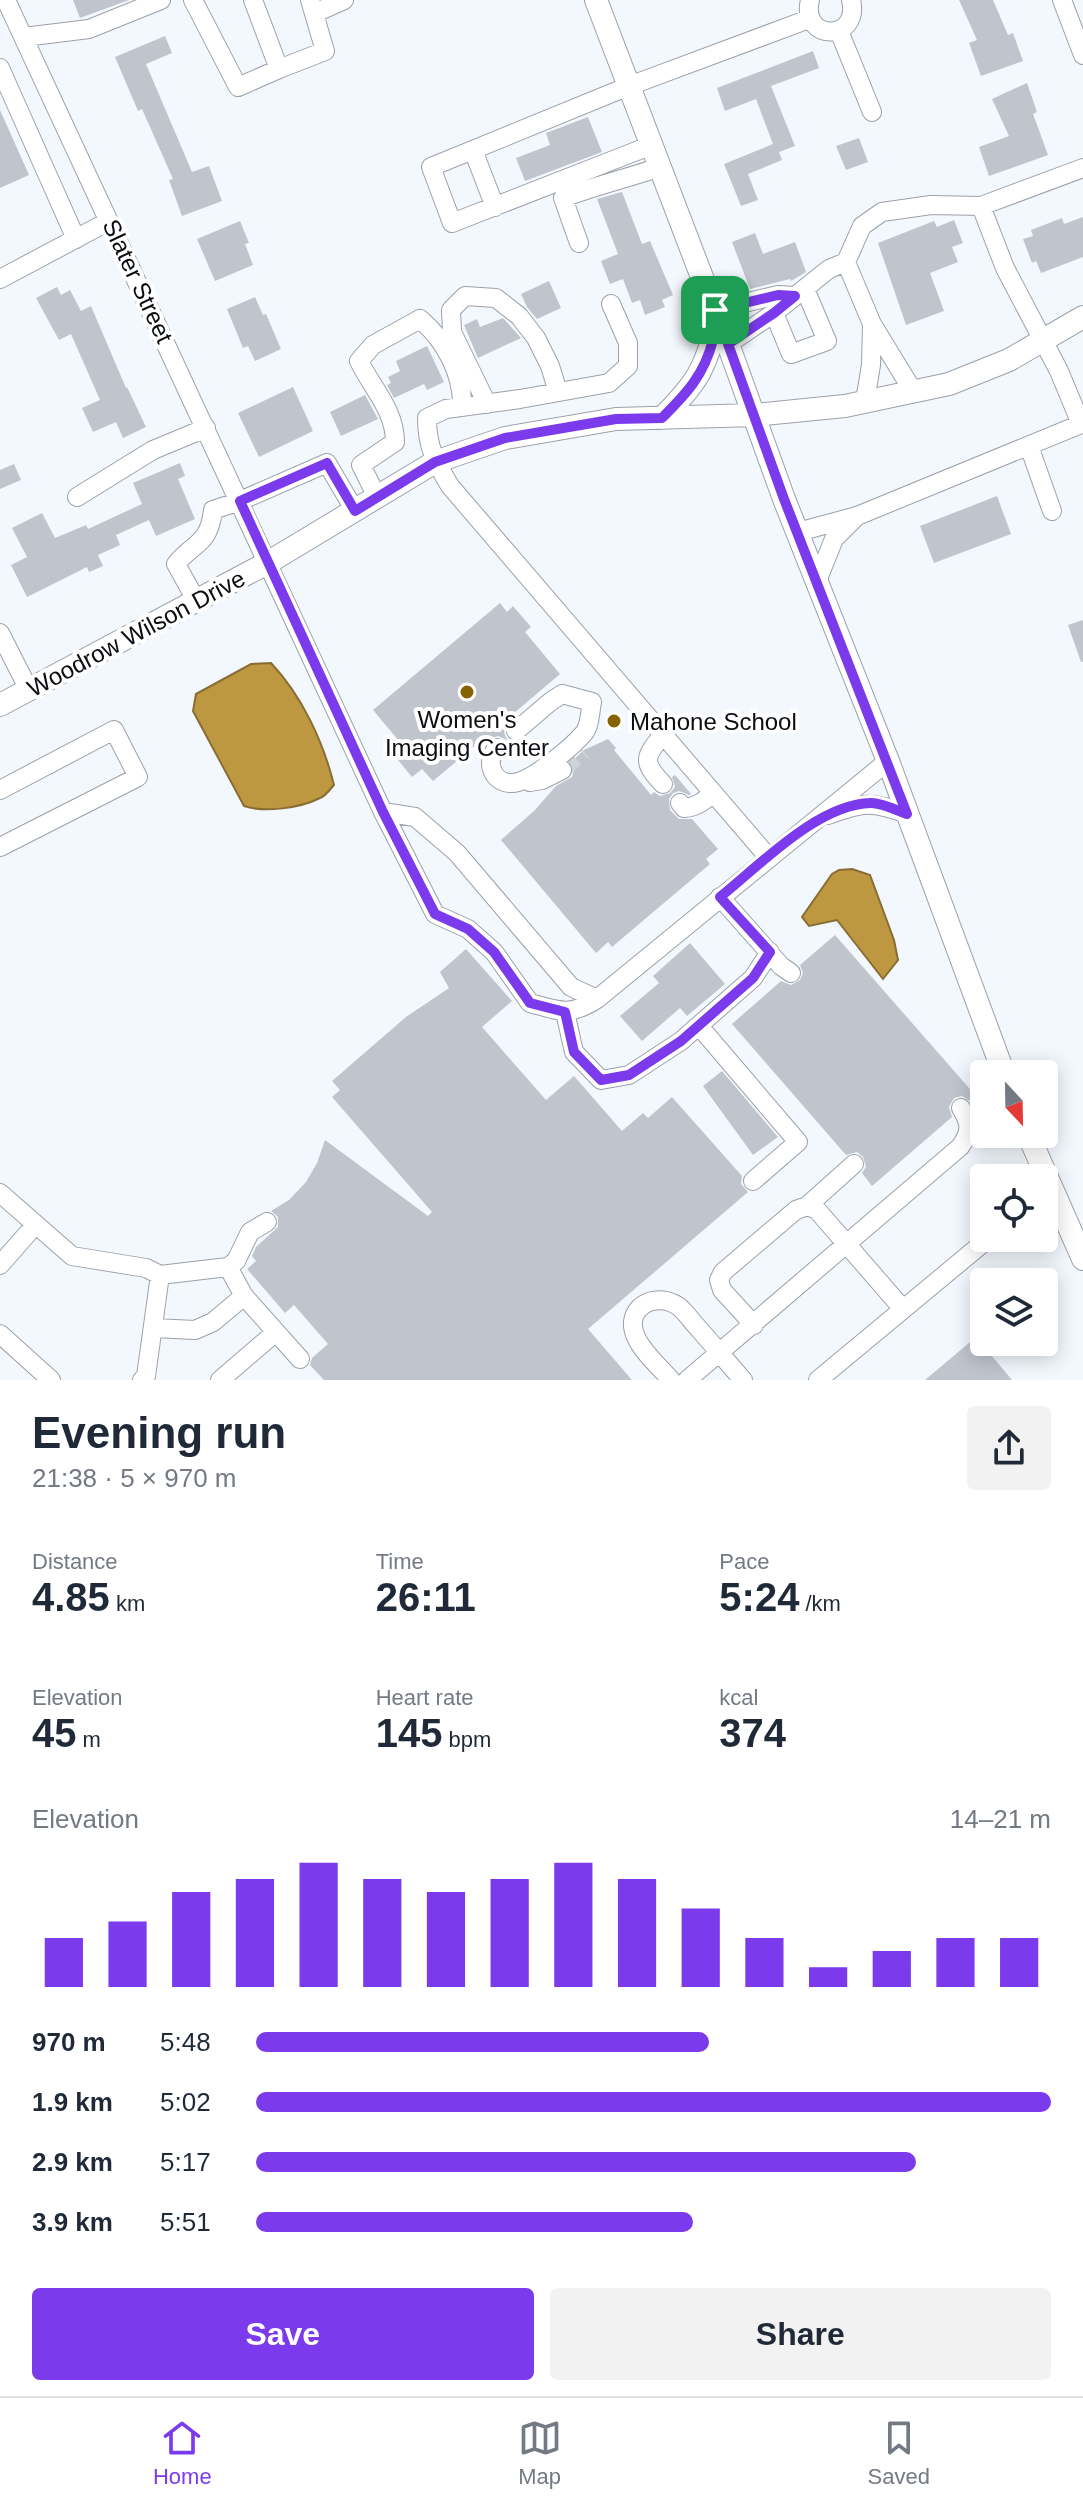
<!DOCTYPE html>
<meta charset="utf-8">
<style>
:root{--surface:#fff;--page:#f2f2f3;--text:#1f2937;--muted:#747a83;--line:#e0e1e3;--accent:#7c3aed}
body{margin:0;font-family:Helvetica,sans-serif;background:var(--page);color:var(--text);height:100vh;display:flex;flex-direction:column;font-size:30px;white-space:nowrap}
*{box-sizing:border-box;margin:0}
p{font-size:26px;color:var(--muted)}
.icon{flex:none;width:44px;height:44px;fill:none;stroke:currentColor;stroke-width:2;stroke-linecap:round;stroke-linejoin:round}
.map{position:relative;height:1380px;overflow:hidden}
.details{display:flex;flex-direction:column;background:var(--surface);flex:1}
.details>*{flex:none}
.needle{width:52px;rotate:158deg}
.tools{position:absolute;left:970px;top:1060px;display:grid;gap:16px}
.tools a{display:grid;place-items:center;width:88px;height:88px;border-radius:8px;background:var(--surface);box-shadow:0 4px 20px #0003;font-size:40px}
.pin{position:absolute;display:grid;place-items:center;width:68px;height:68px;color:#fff;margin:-34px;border-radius:16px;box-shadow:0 4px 12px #0006}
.round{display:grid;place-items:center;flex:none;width:84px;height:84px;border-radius:8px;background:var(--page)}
.head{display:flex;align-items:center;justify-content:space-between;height:136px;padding:0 32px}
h1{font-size:44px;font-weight:700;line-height:60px}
.stats{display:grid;grid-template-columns:repeat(3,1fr);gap:12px;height:136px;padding:8px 32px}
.stats div{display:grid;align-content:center}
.stats b{font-size:40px;font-weight:700}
.stats small{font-size:22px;font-weight:400}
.stats p{font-size:22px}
.chart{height:224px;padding:16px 32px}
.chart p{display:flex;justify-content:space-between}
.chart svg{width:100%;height:144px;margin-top:8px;stroke:var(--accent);stroke-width:6}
.action{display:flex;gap:16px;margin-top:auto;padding:16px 32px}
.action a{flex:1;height:92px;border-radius:8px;background:var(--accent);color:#fff;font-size:32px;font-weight:700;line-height:92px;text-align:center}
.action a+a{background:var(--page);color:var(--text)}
ul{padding:0 32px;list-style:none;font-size:26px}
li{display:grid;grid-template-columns:128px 96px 1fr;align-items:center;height:60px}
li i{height:20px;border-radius:10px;background:var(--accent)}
.dock{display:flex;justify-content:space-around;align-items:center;height:112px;border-top:2px solid var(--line);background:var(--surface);font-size:22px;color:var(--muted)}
.dock a{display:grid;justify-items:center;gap:4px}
.dock .active{color:var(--accent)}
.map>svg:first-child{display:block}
</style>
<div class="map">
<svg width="1083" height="1380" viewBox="0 0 1083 1380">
<rect width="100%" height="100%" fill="#f3f7fe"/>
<path fill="#be9741" stroke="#886e32" stroke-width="2" d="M271,663c31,33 52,78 63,122 -4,4 -8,11 -14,13 -20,10 -55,15 -76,8l-51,-95 3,-17 55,-30z
M852,869l18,6 24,65 4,20 -15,19 -46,-59 -28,6 -7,-9 30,-43 7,-4z"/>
<path fill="#c0c4cd" d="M73,0h56l-49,18z
M959,0h34l15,35 5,-2 10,28 -42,15 -12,-33 8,-3z
M165,36l7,17 -26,11 46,108 17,-6 13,35 -40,15 -13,-36 4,-1 -31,-70 -4,2 -23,-54z
M813,51l6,17 -48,18 24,60 -16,6 3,8 -34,14 10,26 -17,6 -17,-42 49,-20 -17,-45 -31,12 -8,-23z
M1027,83l10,29 -4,2 15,41 -59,21 -10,-29 30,-11 -17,-37z
M0,110l29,65 -29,13z
M588,117l14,35 -77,29 -9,-23 34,-13 -4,-12z
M859,138l9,24 -22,8 -10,-24z
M622,192l20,52 8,-3 23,54 -11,5 3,7 -20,8 -5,-15 -8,3 -9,-24 -13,5 -9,-23 17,-7 -21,-55z
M1083,217v40l-42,16 -5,-12 -4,2 -9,-24 10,-3 -2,-6 31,-12 2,6z
M954,220l9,23 -11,4 6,15 -28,11 14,38 -38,14 -28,-82 56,-22 3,6z
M240,221l9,22 -4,1 8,21 -38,16 -18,-42z
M755,233l8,21 32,-12 11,30 -15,9 -1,-2 -40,10 -18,-47z
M549,281l12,27 -24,11 -10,-12 -6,-13z
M57,287l4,8 9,-5 11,21 10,-5 35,82 1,-1 19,40 -23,11 -7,-16 -23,10 -11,-24 18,-8 -29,-66 -12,6 -23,-42z
M255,297l8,18 3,-1 15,35 -26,12 -7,-15 -5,2 -16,-39z
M503,318l18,20 -43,20 -14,-33 13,-6 3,8z
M427,346l17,36 -17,8 -3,-6 -30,14 -7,-13 4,-2 -3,-6 12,-6 -4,-10z
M293,387l20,44 -54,26 -21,-44z
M365,395l13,24 -37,17 -11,-24z
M180,463l5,13 -7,3 17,40 -39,17 -7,-16 -33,15 4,10 -22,10 5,11 -14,6 -2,-5 -60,30 -16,-32 16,-8 -15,-29 30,-15 13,25 31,-13 2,4 54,-25 -9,-21z
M14,464l7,16 -21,9v-19z
M997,496l14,38 -77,29 -14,-37z
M500,603l7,9 6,-6 18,21 -6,5 35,42 -54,46 2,2 -4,10 2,6 5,4 8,1 -11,9v-8l-3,-5 -7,-3 -8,3 -3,-3 -54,45 -11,-12 -10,8 -23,-28 10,-8 -26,-31z
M1083,620v42h-2l-13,-37z
M608,739l8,9 -2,2 37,45 3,-3 6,4 10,-3 5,-6 -3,-10 3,-2 16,19 -2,1 -10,-4 -6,2 -4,6 1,11 9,9h13l26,30 -12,10 4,5 -98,83 -4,-5 -12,11 -95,-113 33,-29 22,-25 16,-9 2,-7 -3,-8 13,-12z
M835,935l141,161 -6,5 -8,-5 -8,2 -5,9 3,10 -80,69 -10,-13 4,-6 -3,-10 -6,-5 -11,3 -114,-131 49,-43 10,4 9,-5 3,-7 -3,-8z
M690,943l35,41 -38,32 -7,-8 -38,33 -22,-25 39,-33 -6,-7z
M466,949l46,52 -30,26 64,73 28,-24 48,55 21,-18 5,5 24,-21 70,79 -1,8 7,8 -160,137 44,51h-308l-14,-15 2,-7 16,-14 -34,-39 -9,8 -38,-44 9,-8 -4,-5 4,-9 22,-20v-10l-7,-6 18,-11 17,-18 11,-19 8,-23 103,76 4,-4 -100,-115 8,-7 -8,-9 74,-64 43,-29 -9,-16z
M722,1071l56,66 -25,18 -50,-69z
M976,1337l36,43h-87z"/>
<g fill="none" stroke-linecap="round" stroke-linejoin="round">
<path stroke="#d0d4da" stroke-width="18" stroke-dasharray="18 9" stroke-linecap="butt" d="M562,770l21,-19"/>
<g stroke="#9ca0a9" stroke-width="20">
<path id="minor" d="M6,0l377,812 52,102 33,15 26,23 36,51c30,8 39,14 67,-4l291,-238
M193,0l45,87 41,-18
M253,0l26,69 46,-18 -15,-51
M810,0c-10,42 51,42 41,0
M1062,0l21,55
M315,13l29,-13
M839,31l33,81
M24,37l65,-8 72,-29
M0,68l76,171
M652,145l-200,78 -21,-56 198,-81 180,-67
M473,150l22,57
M579,243l-16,-45c32,-12 65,-20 97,-31
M846,262l26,62 41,67
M0,279l109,-58
M611,304l17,39v23l-19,17 -89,16 -74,10 -19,9c0,29 8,43 23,68l319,372
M715,310l63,-15 17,1
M774,313l17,41 36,-13 -22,-52
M728,344l46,-31 55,-44 17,-7 16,-36 20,-14 49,-7 50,1 102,-38
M865,401l6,-36 1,-41
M487,404l-35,-72 -1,-22 14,-14 31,2 23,18 17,22 14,28 8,26
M1029,446l23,65
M77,497l76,-47 53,-22
M377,497l-16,-32 34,-23c0,-32 -23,-54 -36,-81l14,-16 47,-26c25,21 43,55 42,88
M798,532l59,-16 224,-92 -22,-53 -54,-103 -24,-62
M817,581l17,-42 21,-21
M196,600l-20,-36c19,-23 33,-19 37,-54l27,-9 87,-38 28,48
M0,633l29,57
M497,748c-13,13 -4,36 15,35 18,0 60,-36 72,-50 6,-7 6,-21 8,-31l-30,-8 -12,8 -34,29
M530,782l12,-2 20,-10
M663,784c-21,-22 -19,-27 0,-49
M0,790l114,-60 24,47 -138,70
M680,803l4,5c13,-1 20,-7 29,-15
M383,812l32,5 42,36 114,134 26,12
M828,815c35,-13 44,-14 79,-1
M720,897l61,69 10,7
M565,1012l9,40 27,28 28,-5 52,-34 72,-63 17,-26
M699,1026l99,116 -45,39
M0,1193l72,63 74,12 14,7 68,-8 16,29
M807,1206l47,-42
M0,1265l35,-40
M228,1267l8,-6 14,-29 17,-10
M754,1325l-32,-35 -3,-10 4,-8 73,-62 11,-4 10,4 85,98
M154,1328l41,2 18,-8 31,-26 56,63
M0,1334l51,46
M142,1380l4,-4 14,-101
M220,1380l56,-48
M671,1380c-11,-13 -28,-27 -35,-43 -13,-28 18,-47 42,-31 8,6 14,16 21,23 15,17 29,34 44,51
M687,1380l273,-233c11,-15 11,-23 1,-39
M818,1380l171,-142"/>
</g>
<g stroke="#9ca0a9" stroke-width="24">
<path id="major" d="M596,0l122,319 4,17 6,8 56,155 104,262 116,313
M662,418c36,-36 43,-49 56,-98
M0,705l269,-143 166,-100 70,-24 111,-19 139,-4 90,-9 104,-22 60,-24 74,-43
M1028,1134l55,125"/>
</g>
<use href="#minor" stroke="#fff" stroke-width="18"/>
<use href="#major" stroke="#fff" stroke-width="22"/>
</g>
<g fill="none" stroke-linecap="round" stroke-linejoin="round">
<g stroke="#fff" stroke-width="16">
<path id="route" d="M778,295l17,1 -21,17 -46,31 56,155 123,315c-11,-4 -25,-11 -36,-11 -53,1 -111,62 -151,94l50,55 -17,26 -72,63 -52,34 -28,5 -27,-28 -9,-40 -35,-9 -36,-51 -26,-23 -33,-15 -52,-102 -143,-311 87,-38 28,48 80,-49 70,-24 111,-19 46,-1c25,-25 42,-43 51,-78 3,-12 6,-19 2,-30z"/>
</g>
<use href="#route" stroke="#7c3aed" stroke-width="10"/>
</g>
<g fill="#866300" stroke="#fff" stroke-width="3">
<circle cx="467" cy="692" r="8"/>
<circle cx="614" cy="721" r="8"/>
</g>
<g text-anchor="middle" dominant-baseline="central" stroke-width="8" stroke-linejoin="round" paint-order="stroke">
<g font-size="24" fill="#0b0d10" stroke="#fff">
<text transform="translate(138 281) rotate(65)">Slater Street</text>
<text transform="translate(136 633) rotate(-28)">Woodrow Wilson Drive</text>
</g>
<g font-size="24" fill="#0b0d10" stroke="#fff">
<text x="467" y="719">Women's<tspan x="467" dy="28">Imaging Center</tspan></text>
<text x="630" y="721" text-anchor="start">Mahone School</text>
</g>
</g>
</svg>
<div class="tools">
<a><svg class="needle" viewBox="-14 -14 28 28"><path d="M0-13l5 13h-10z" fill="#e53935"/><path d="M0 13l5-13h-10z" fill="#747a83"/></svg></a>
<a><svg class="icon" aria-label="locate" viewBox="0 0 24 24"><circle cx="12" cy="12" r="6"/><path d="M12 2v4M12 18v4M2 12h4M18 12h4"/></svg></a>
<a><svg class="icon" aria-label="layers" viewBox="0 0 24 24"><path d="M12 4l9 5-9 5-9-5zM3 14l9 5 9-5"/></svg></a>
</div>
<div class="pin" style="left:715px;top:310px;background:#1e9e55"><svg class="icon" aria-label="arrive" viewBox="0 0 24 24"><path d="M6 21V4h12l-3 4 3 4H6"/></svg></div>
</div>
<section class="details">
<div class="head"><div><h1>Evening run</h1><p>21:38 · 5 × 970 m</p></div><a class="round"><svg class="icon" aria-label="share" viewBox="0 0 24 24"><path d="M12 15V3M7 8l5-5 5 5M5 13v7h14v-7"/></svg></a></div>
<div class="stats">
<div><p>Distance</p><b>4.85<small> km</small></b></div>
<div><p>Time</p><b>26:11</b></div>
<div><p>Pace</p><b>5:24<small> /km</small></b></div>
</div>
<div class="stats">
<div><p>Elevation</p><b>45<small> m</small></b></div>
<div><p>Heart rate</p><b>145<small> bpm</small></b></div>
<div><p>kcal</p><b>374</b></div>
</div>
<div class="chart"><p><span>Elevation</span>14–21 m</p>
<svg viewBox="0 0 160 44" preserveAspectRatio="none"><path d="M5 44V29M15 44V24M25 44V15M35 44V11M45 44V6M55 44V11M65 44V15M75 44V11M85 44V6M95 44V11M105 44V20M115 44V29M125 44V38M135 44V33M145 44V29M155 44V29"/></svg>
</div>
<ul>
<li><b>970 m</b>5:48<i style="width:57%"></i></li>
<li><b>1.9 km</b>5:02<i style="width:100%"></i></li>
<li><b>2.9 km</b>5:17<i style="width:83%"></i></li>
<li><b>3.9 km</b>5:51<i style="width:55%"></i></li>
</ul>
<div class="action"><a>Save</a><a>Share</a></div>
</section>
<nav class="dock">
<a class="active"><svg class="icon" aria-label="home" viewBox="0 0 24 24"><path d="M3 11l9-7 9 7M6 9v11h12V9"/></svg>Home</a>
<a><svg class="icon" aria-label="map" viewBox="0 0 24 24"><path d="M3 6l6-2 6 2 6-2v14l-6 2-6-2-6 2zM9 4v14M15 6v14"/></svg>Map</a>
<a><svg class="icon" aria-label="saved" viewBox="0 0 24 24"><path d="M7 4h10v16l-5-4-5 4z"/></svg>Saved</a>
</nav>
